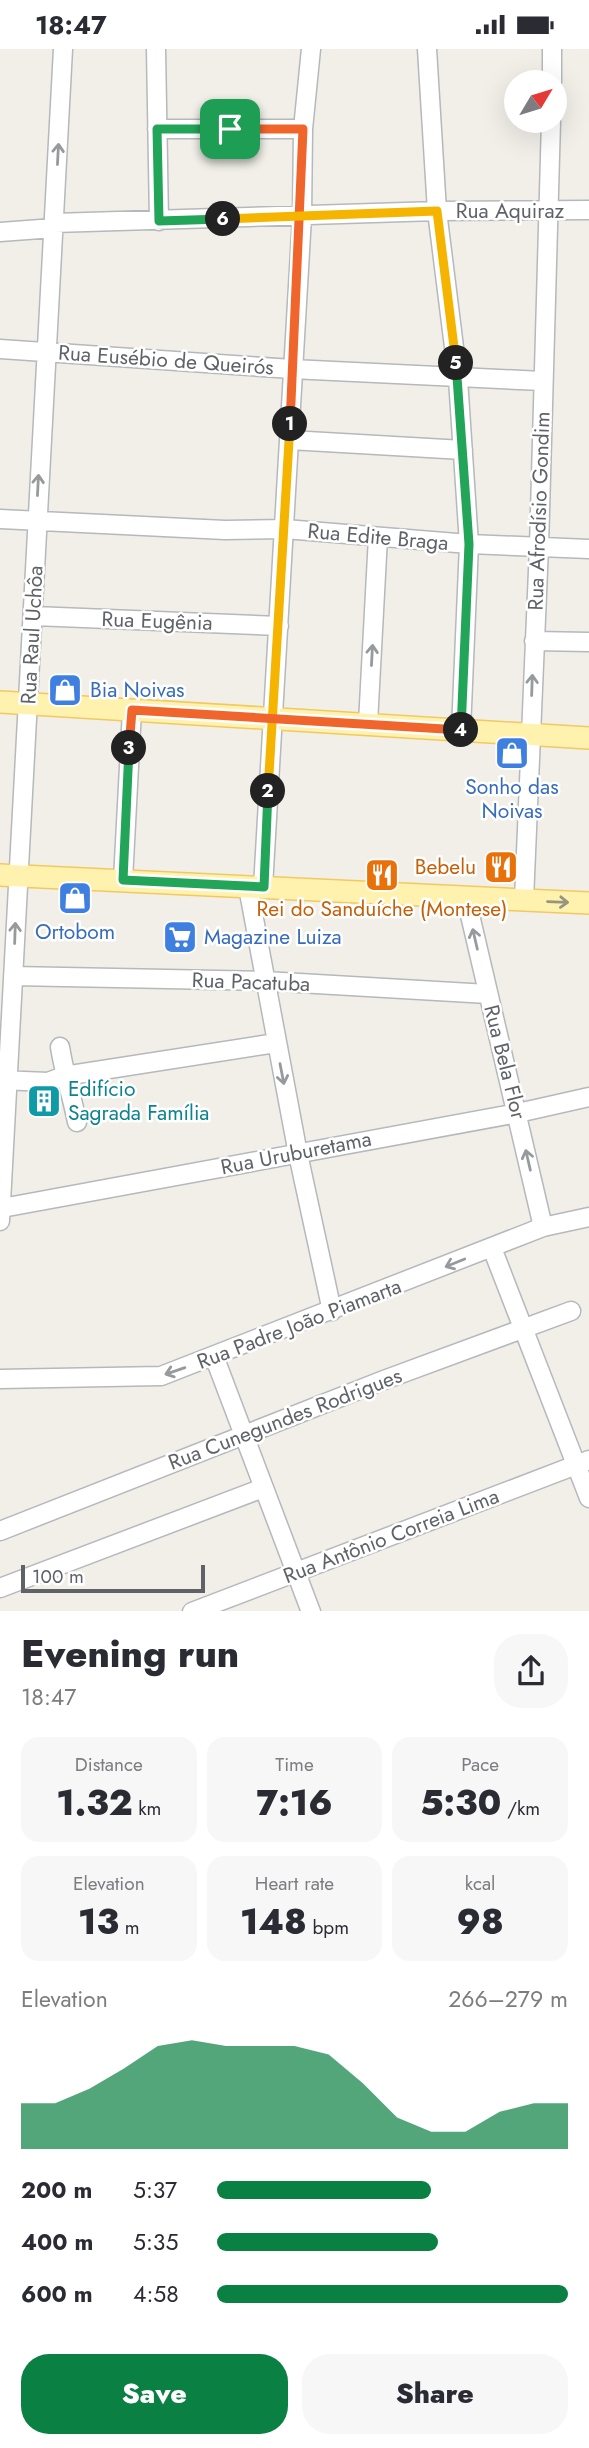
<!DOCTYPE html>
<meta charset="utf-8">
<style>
:root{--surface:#fff;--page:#f7f7f7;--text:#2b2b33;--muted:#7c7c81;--accent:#0b8043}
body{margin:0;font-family:Jost,sans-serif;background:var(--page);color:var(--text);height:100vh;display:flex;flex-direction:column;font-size:26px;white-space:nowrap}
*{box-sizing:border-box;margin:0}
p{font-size:23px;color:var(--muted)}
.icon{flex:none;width:38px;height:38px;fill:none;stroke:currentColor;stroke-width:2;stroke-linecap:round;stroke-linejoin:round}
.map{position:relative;height:1562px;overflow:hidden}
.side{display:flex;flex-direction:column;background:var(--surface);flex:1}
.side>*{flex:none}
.needle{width:46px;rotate:52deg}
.fabs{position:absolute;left:504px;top:21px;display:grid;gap:14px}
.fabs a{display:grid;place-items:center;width:63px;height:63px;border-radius:50%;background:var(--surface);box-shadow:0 7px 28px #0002;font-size:35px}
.scale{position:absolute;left:21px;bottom:18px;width:184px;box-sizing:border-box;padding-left:7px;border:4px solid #5f6368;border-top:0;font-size:19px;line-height:24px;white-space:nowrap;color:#5f6368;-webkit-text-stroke:5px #fff;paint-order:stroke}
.pin{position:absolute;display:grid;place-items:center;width:60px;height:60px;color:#fff;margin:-30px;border-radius:14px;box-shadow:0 4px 10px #0006}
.km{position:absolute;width:35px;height:35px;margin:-18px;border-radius:50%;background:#222;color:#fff;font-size:19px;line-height:35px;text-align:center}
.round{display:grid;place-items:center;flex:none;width:74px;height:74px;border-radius:28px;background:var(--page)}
.overview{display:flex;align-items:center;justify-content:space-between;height:119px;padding:0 21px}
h1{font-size:38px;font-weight:800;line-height:52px}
.metrics{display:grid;grid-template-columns:repeat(3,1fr);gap:10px;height:119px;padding:7px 21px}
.metrics div{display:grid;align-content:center;border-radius:18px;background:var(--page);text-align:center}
.metrics b{font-size:35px;font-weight:800}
.metrics small{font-size:19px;font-weight:400}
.metrics p{font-size:19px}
.chart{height:196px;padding:14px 21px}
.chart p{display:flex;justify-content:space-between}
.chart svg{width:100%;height:126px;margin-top:7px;fill:var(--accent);opacity:.7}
.button{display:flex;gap:14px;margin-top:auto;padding:14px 21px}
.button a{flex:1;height:80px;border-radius:28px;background:var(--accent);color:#fff;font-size:28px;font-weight:800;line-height:80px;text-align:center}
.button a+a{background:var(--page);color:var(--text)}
ul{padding:0 21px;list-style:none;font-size:23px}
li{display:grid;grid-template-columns:112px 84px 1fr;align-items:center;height:52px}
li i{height:18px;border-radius:9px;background:var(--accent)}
.status{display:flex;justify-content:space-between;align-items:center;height:49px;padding:0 35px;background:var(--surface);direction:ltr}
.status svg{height:19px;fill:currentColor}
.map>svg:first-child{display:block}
</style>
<div class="status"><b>18:47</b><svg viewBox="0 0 49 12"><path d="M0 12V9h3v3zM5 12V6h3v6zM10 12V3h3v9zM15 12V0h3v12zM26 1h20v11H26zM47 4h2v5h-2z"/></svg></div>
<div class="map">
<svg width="589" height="1563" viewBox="0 0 589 1563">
<rect width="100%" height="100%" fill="#f1efe8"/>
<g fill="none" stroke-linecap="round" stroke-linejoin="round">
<g stroke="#b5b8bc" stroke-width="21">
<path id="minor" d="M156,0l3,172
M427,0l10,162 21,168 11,165 -8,186
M552,33v-33
M157,80h146
M54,174l383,-12 152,-1
M0,183l54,-4
M0,300l292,20 250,12
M290,391l173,10
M0,470l225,11 60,-1 184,15 120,5
M34,567l245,10
M534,592l55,1
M368,674l10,-186
M123,831l9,-170
M248,838l50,267 34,157
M263,838l39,-670 1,-88 8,-80
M466,849l77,329
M524,851l15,-353 12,-426
M13,927l252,5 223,13
M60,998c4,26 12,49 17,75
M0,1031l48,2 16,-6 212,-33
M2,1159l516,-95 71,-16
M0,1172l63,-1172
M492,1199l97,250
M214,1307l97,256
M0,1330l161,-3 382,-149 46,-10
M0,1482l384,-151 187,-69
M0,1539l263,-100
M192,1563l397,-152"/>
</g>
<g stroke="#f2c960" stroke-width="24">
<path id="major" d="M0,653l589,36
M0,826l589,28"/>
</g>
<use href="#minor" stroke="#fff" stroke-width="18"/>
<use href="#major" stroke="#fff2af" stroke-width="21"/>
</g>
<defs><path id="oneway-shaft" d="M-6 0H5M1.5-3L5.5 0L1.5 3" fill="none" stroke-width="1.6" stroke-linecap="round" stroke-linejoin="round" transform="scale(1.75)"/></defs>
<g stroke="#979a9d">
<use href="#oneway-shaft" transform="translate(58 105) rotate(-87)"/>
<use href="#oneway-shaft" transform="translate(38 436) rotate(-87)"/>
<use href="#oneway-shaft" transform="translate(372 606) rotate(-87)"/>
<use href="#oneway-shaft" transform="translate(532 636) rotate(-88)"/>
<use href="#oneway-shaft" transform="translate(15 884) rotate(-88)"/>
<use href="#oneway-shaft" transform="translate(475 890) rotate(-103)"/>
<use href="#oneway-shaft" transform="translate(282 1025) rotate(79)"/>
<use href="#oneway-shaft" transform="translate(528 1111) rotate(-103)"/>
<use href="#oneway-shaft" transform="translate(455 1214) rotate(158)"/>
<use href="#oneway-shaft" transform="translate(175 1322) rotate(161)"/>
</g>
<use stroke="#979581" href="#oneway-shaft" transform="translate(558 853) rotate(2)"/>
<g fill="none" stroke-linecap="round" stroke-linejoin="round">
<g stroke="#fff" stroke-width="14">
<path id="split-1" d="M230,80h73l-13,295"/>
</g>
<g stroke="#fff" stroke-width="14">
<path id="split-2" d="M268,742l22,-367"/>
</g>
<g stroke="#fff" stroke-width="14">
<path id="split-3" d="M129,699l-6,132 141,7 4,-96"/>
</g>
<g stroke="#fff" stroke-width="14">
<path id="split-4" d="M129,699l3,-38 329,20"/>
</g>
<g stroke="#fff" stroke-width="14">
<path id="split-5" d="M456,314l13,181 -8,186"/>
</g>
<g stroke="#fff" stroke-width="14">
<path id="split-6" d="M223,170l214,-8 19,152"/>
</g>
<g stroke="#fff" stroke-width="14">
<path id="split-7" d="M223,170l-64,2 -2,-92h73"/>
</g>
<use href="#split-1" stroke="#f0652b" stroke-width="9"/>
<use href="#split-2" stroke="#f5b400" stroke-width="9"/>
<use href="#split-3" stroke="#22a559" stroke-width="9"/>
<use href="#split-4" stroke="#f0652b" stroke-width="9"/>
<use href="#split-5" stroke="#22a559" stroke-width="9"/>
<use href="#split-6" stroke="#f5b400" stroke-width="9"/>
<use href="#split-7" stroke="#22a559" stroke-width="9"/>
</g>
<defs>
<g id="shop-square" transform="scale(1.75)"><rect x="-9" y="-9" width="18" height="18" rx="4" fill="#3f7fe0" stroke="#fff"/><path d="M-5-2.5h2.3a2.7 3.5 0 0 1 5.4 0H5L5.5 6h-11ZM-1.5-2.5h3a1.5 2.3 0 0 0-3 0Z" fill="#fff"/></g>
<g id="restaurant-square" transform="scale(1.75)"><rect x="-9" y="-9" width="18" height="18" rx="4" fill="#e8710a" stroke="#fff"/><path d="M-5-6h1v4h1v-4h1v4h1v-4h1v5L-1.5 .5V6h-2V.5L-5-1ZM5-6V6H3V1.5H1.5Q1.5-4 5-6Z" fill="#fff"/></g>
<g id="supermarket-square" transform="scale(1.75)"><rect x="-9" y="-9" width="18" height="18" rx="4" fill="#3f7fe0" stroke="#fff"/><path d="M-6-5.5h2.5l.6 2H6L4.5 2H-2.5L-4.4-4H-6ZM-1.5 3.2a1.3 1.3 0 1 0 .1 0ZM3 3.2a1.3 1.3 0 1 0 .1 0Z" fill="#fff"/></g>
<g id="building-square" transform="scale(1.75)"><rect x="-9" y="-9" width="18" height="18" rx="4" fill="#0f9aa8" stroke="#fff"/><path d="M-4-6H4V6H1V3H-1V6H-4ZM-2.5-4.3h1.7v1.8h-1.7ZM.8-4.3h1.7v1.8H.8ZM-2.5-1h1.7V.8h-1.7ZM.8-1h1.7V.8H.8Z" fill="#fff"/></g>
</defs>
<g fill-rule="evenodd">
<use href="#shop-square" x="65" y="641"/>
<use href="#shop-square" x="512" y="704"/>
<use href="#restaurant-square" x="501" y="818"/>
<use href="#restaurant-square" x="382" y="826"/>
<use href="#shop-square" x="75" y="849"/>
<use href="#supermarket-square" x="180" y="888"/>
<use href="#building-square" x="44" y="1052"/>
</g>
<g text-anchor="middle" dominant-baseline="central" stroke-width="5" stroke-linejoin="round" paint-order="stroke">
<g font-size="21" fill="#5f6368" stroke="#fff">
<text x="510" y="162">Rua Aquiraz</text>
<text transform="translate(166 311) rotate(4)">Rua Eusébio de Queirós</text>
<text transform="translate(539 462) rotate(-88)">Rua Afrodísio Gondim</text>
<text transform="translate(378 488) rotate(5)">Rua Edite Braga</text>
<text transform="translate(157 572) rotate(2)">Rua Eugênia</text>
<text transform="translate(32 586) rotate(-87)">Rua Raul Uchôa</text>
<text transform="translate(251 933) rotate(2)">Rua Pacatuba</text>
<text transform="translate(505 1013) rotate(76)">Rua Bela Flor</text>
<text transform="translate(296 1104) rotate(-11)">Rua Uruburetama</text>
<text transform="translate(299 1275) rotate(-21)">Rua Padre João Piamarta</text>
<text transform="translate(285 1370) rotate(-21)">Rua Cunegundes Rodrigues</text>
<text transform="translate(391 1487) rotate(-21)">Rua Antônio Correia Lima</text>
</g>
<g font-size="21" fill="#366cbe" stroke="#fff" text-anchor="start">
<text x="90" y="641">Bia Noivas</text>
<text x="512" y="738" text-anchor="middle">Sonho das<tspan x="512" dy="24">Noivas</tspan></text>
<text x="75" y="883" text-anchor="middle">Ortobom</text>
<text x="204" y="888">Magazine Luiza</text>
</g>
<g font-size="21" fill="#c56008" stroke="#fff" text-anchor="end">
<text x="476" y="818">Bebelu</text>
<text x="382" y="860" text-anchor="middle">Rei do Sanduíche (Montese)</text>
</g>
<g font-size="21" fill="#0d838f" stroke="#fff" text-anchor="start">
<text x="68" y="1040">Edifício<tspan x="68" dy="24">Sagrada Família</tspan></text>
</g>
</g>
</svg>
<div class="fabs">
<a><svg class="needle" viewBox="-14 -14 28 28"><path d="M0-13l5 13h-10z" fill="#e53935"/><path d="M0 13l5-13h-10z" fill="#7c7c81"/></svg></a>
</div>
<div class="scale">100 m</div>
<div class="pin" style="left:230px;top:80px;background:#1e9e55"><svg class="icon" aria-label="arrive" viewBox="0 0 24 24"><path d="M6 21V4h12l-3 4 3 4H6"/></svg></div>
<b class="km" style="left:290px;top:375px">1</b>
<b class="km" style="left:268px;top:742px">2</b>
<b class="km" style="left:129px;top:699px">3</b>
<b class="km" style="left:461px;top:681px">4</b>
<b class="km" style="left:456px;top:314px">5</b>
<b class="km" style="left:223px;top:170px">6</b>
</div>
<section class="side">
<div class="overview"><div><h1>Evening run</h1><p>18:47</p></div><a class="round"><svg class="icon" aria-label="share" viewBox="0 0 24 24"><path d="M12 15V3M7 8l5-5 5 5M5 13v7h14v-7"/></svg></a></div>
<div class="metrics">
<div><p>Distance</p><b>1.32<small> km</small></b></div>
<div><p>Time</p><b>7:16</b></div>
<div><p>Pace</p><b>5:30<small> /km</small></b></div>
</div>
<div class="metrics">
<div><p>Elevation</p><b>13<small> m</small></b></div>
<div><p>Heart rate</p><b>148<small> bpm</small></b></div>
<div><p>kcal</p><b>98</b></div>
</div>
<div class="chart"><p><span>Elevation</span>266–279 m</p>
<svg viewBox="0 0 160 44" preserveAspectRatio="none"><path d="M0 44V28L10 28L20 23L30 16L40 8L50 6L60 8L70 8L80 8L90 11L100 21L110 33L120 38L130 38L140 31L150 28L160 28V44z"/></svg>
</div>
<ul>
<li><b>200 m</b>5:37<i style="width:61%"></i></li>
<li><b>400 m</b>5:35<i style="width:63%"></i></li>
<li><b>600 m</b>4:58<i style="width:100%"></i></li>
</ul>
<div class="button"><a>Save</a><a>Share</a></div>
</section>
